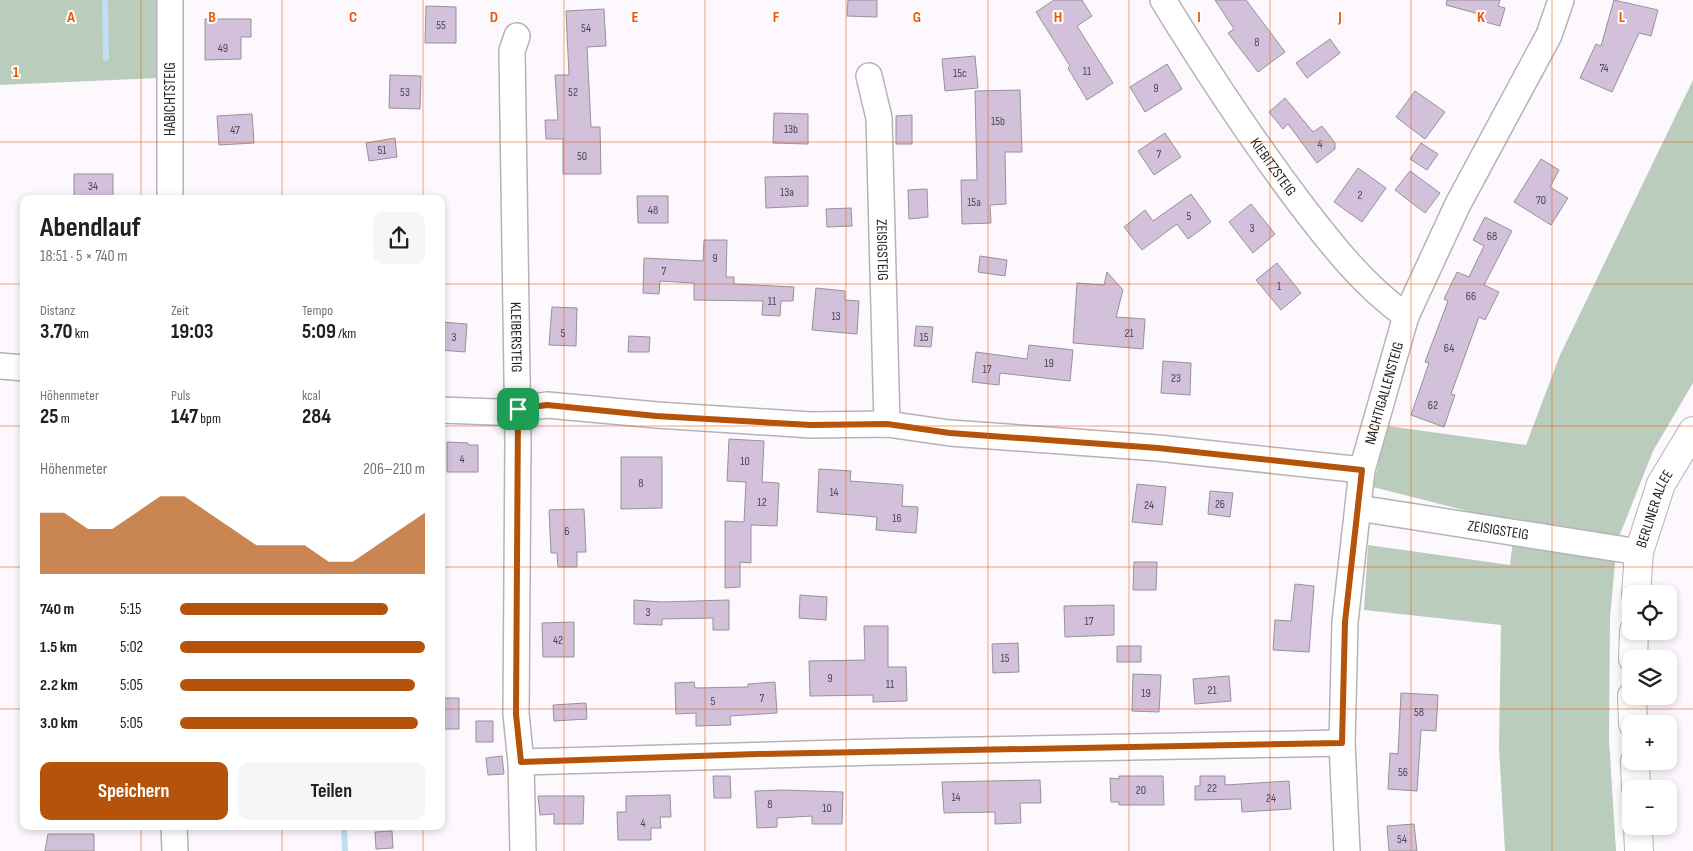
<!DOCTYPE html>
<html lang="de">
<meta charset="utf-8">
<style>
:root{--surface:#fff;--page:#f6f6f6;--text:#202124;--muted:#757577;--accent:#b45309}
body{margin:0;font-family:"Sofia Sans Condensed",sans-serif;background:var(--page);color:var(--text);height:100vh;display:flex;flex-direction:column;font-size:19px;white-space:nowrap}
*{box-sizing:border-box;margin:0}
p{font-size:16px;color:var(--muted)}
.icon{flex:none;width:28px;height:28px;fill:none;stroke:currentColor;stroke-width:2;stroke-linecap:round;stroke-linejoin:round}
.map{position:relative;flex:1;overflow:hidden}
.side{position:absolute;left:20px;top:195px;width:425px;height:635px;display:flex;flex-direction:column;background:var(--surface);border-radius:10px;box-shadow:0 2px 8px #0003}
.side>*{flex:none}
.controls{position:absolute;left:1622px;top:585px;display:grid;gap:10px}
.controls a{display:grid;place-items:center;width:55px;height:55px;border-radius:10px;background:var(--surface);box-shadow:0 2px 8px #0003;font-size:25px}
.pin{position:absolute;display:grid;place-items:center;width:42px;height:42px;color:#fff;margin:-21px;border-radius:10px;box-shadow:0 2px 8px #0006}
.round{display:grid;place-items:center;flex:none;width:52px;height:52px;border-radius:10px;background:var(--page)}
.overview{display:flex;align-items:center;justify-content:space-between;height:85px;padding:0 20px}
h1{font-size:28px;font-weight:700;line-height:38px}
.figures{display:grid;grid-template-columns:repeat(3,1fr);gap:8px;height:85px;padding:5px 20px}
.figures div{display:grid;align-content:center}
.figures b{font-size:21px;font-weight:700}
.figures small{font-size:14px;font-weight:400}
.figures p{font-size:14px}
.chart{height:140px;padding:10px 20px}
.chart p{display:flex;justify-content:space-between}
.chart svg{width:100%;height:90px;margin-top:5px;fill:var(--accent);opacity:.7}
.cta{display:flex;gap:10px;margin-top:auto;padding:10px 20px}
.cta a{flex:1;height:58px;border-radius:10px;background:var(--accent);color:#fff;font-size:20px;font-weight:700;line-height:58px;text-align:center}
.cta a+a{background:var(--page);color:var(--text)}
ul{padding:0 20px;list-style:none;font-size:16px}
li{display:grid;grid-template-columns:80px 60px 1fr;align-items:center;height:38px}
li i{height:12px;border-radius:6px;background:var(--accent)}
.map>svg:first-child{display:block}
</style>
<div class="map">
<svg width="1693" height="851" viewBox="0 0 1693 851">
<rect width="100%" height="100%" fill="#fcf8fe"/>
<path fill="#bacdbd" d="M0,0h158l1,78 -159,7z
M1693,80v303l-40,68 -36,91 -7,75 -1,122 7,112h-111l-6,-103 2,-123 -137,-15 4,-65 142,20 5,-42 -142,-36 14,-61 139,19 34,-90z"/>
<g fill="none" stroke-linecap="round" stroke-linejoin="round">
<path stroke="#c1def2" stroke-width="6" d="M105,0l1,58
M344,826l1,25"/>
</g>
<path fill="#d3c1dc" stroke="#969297" d="M848,0h29v17l-30,-1z
M1054,0h28l10,16 -15,10 36,57 -26,17 -19,-32 2,-2 -34,-54z
M1215,0h31l39,52 -27,20 -30,-39 6,-4z
M1447,0h53l-2,6 7,2 -5,18 -22,-6 1,-6 -33,-9z
M1614,0l44,10 -7,26 -12,-3 -27,59 -32,-14 16,-34 5,2z
M426,6l30,1v36h-31z
M604,9l2,37 -19,1 4,80h9l1,47h-38v-35h-17l-1,-19h13l-3,-45h14l-3,-64z
M205,19h46v18h-10v22l-36,1z
M1330,39l10,14 -33,25 -11,-15z
M975,56l3,32 -33,3 -3,-32z
M1167,64l15,25 -37,23 -15,-25z
M390,75l31,1 -1,33 -31,-1z
M1020,90l2,62h-17l1,52 -16,1 1,18 -29,1 -1,-44h16l-2,-89z
M1415,91l30,21 -20,27 -29,-22z
M1285,98l28,34 9,-6 13,17v6l-18,14 -29,-39 -5,5 -14,-17z
M774,113l34,1v30l-35,-1z
M252,114l2,29 -35,2 -2,-29z
M912,115v29h-16v-28z
M1165,133l16,24 -27,18 -16,-24z
M395,138l2,19 -28,4 -3,-18z
M1421,143l17,11 -11,16 -17,-11z
M1541,159l18,11 -9,17 18,11 -17,27 -37,-23z
M1358,168l28,20 -24,34 -28,-20z
M1410,171l30,22 -15,20 -30,-23z
M74,174h39v25h-39z
M808,176v30l-42,2 -1,-31z
M927,189l1,28 -19,2 -1,-29z
M1191,194l20,28 -23,17 -11,-15 -35,26 -18,-23 21,-17 8,11z
M637,196h31v27h-30z
M1251,204l24,30 -22,19 -24,-31z
M851,208l1,18 -25,1 -1,-18z
M1485,217l27,14 -28,54 15,7 -14,28 -6,-3 -28,77 4,1 -11,32 -33,-12 18,-52 -4,-1 23,-61 -4,-2 13,-27 12,5 15,-31 -11,-6z
M704,240h23l-1,37h8v7l60,3 -1,14h-12l-1,15 -18,-1 1,-14 -69,-1v-17l-34,-2 -1,13 -16,-1 1,-35 59,3z
M980,256l27,4 -2,16 -27,-4z
M1277,263l24,30 -20,17 -25,-30z
M1107,272l16,18 -7,27 29,2 -2,30 -70,-6 4,-60 27,2z
M816,288l29,3v9l14,1 -2,33 -45,-4z
M552,307l25,1 -1,38 -27,-1z
M441,322l26,2 -2,28 -24,-2z
M916,326l17,1 -2,20 -17,-1z
M629,336l21,1 -1,15h-21z
M1029,345l44,5 -3,31 -70,-8 -1,12 -27,-3 4,-30 51,7z
M1163,361l28,2 -1,32 -29,-2z
M729,439l35,2 -2,41 17,1 -2,43 -26,-1v38l-11,-1v25l-15,1v-67l19,1 2,-40 -19,-1z
M447,442l21,1v2h10v27h-31z
M621,457h41v51l-41,1z
M819,469l32,2 -1,10 53,4 -1,21 16,1 -2,26 -40,-3 1,-13 -60,-5z
M1137,484l29,3 -4,38 -30,-3z
M1210,491l23,2 -3,24 -22,-3z
M584,509l2,43h-9v15h-19l-1,-14h-6l-2,-43z
M1134,562h23l-1,28h-23z
M1295,584l19,2 -5,66 -36,-2 2,-30 16,1z
M800,595l27,2 -1,23 -27,-2z
M634,600l28,2 67,-2v30h-16v-12l-51,1v6l-28,-1z
M1114,605v30l-49,2 -1,-31z
M574,622v35h-31l-1,-34z
M864,626h24v41h18l1,34 -34,1v-7l-63,1 -1,-35 56,-1z
M1018,643l1,29 -26,1 -1,-29z
M1117,646h24v16h-24z
M1133,674l28,1 -2,37 -27,-1z
M1229,676l2,25 -36,3 -2,-25z
M694,682l1,6 53,-1v-3l27,-2 2,31 -47,3 1,9 -35,1v-13l-20,1 -1,-31z
M1401,693l37,2 -2,36 -15,-1 -4,61 -29,-2 2,-36 8,1z
M441,698h18v31h-18z
M586,703l1,16 -33,2 -1,-16z
M476,721h17v21h-17z
M502,756l2,18 -16,1 -2,-17z
M713,776h17l1,22h-17z
M1119,776h44l1,29h-45v-3h-8l-1,-24 9,1z
M1200,776h25v9l64,-4 2,28 -49,3 -1,-13 -46,1v-14h5z
M1040,780l1,23h-21l1,20 -26,1v-12l-51,1 -2,-31z
M783,790l60,2 -1,32h-30v-8l-35,2v9l-20,1 -2,-37z
M670,795l1,22h-11l1,11h-10v12h-33l-1,-28h9v-16z
M538,796h46l-1,28h-29v-10l-14,1z
M1414,824l3,27h-28l-2,-25z
M392,831l1,17 -17,1 -1,-17z
M48,834h46v17h-49z"/>
<g fill="none" stroke-linecap="round" stroke-linejoin="round">
<g stroke="#b6b2b8" stroke-width="28">
<g id="minor">
<path d="M170,0v199"/>
<path id="s1" d="M1163,0c43,70 87,137 136,202 32,42 64,83 107,114"/>
<path id="s2" d="M517,36l-5,15 6,391 -2,272 5,48 2,89"/>
<path id="s3" d="M869,76l10,42 8,306"/>
<path d="M0,366l24,2"/>
<path d="M441,410l55,2 51,-7 110,10 154,10 76,-1 63,9 208,15 204,22"/>
<path id="s4" d="M1358,508l281,44"/>
<path d="M521,762l354,-10 467,-9"/>
<path d="M174,826l1,25"/>
<path id="s5" d="M1347,851l-5,-108 3,-121 17,-152 44,-154 52,-112 91,-169 12,-35"/>
</g>
</g>
<g stroke="#b6b2b8" stroke-width="30">
<g id="major">
<path id="s6" d="M1636,594l3,-42 22,-68 32,-53"/>
<path d="M1633,659l1,-28"/>
<path d="M1632,696l1,28"/>
<path d="M1635,761l1,28"/>
<path d="M1638,826l1,25"/>
</g>
</g>
<use href="#minor" stroke="#fff" stroke-width="25"/>
<use href="#major" stroke="#fff" stroke-width="28"/>
</g>
<g fill="none" stroke-linecap="round" stroke-linejoin="round">
<g stroke="#fff" stroke-width="10">
<path id="route" d="M547,405l109,11 155,9 76,-1 63,9 208,15 204,22 -17,152 -3,121 -585,11 -236,8 -5,-48 2,-305z"/>
</g>
<use href="#route" stroke="#b45309" stroke-width="6"/>
</g>
<path fill="none" stroke="#e8590c" stroke-width="1" stroke-opacity="0.55" d="M141,0v199M282,0v199M423,0v199M564,0v851M705,0v851M846,0v851M988,0v851M1129,0v851M1270,0v851M1411,0v851M1552,0v851M0,142h1693M0,284h24M441,284h1252M0,426h24M441,426h1252M0,567h24M441,567h1252M0,709h24M441,709h1252M141,826v25M282,826v25M423,826v25"/>
<g text-anchor="middle" dominant-baseline="central" stroke-width="4" stroke-linejoin="round" paint-order="stroke">
<g font-size="12" fill="#4c474f">
<text x="441" y="25">55</text>
<text x="586" y="28">54</text>
<text x="1257" y="42">8</text>
<text x="223" y="48">49</text>
<text x="1604" y="68">74</text>
<text x="1087" y="71">11</text>
<text x="960" y="73">15c</text>
<text x="1156" y="88">9</text>
<text x="405" y="92">53</text>
<text x="573" y="92">52</text>
<text x="998" y="121">15b</text>
<text x="791" y="129">13b</text>
<text x="235" y="130">47</text>
<text x="1320" y="144">4</text>
<text x="382" y="150">51</text>
<text x="1159" y="154">7</text>
<text x="582" y="156">50</text>
<text x="93" y="186">34</text>
<text x="787" y="192">13a</text>
<text x="1360" y="195">2</text>
<text x="1541" y="200">70</text>
<text x="974" y="202">15a</text>
<text x="653" y="210">48</text>
<text x="1189" y="216">5</text>
<text x="1252" y="228">3</text>
<text x="1492" y="236">68</text>
<text x="715" y="258">9</text>
<text x="664" y="271">7</text>
<text x="1279" y="286">1</text>
<text x="1471" y="296">66</text>
<text x="772" y="301">11</text>
<text x="836" y="316">13</text>
<text x="563" y="333">5</text>
<text x="1129" y="333">21</text>
<text x="454" y="337">3</text>
<text x="924" y="337">15</text>
<text x="1449" y="348">64</text>
<text x="1049" y="363">19</text>
<text x="987" y="369">17</text>
<text x="1176" y="378">23</text>
<text x="1433" y="405">62</text>
<text x="462" y="459">4</text>
<text x="745" y="461">10</text>
<text x="641" y="483">8</text>
<text x="834" y="492">14</text>
<text x="762" y="502">12</text>
<text x="1220" y="504">26</text>
<text x="1149" y="505">24</text>
<text x="897" y="518">16</text>
<text x="567" y="531">6</text>
<text x="648" y="612">3</text>
<text x="1089" y="621">17</text>
<text x="558" y="640">42</text>
<text x="1005" y="658">15</text>
<text x="830" y="678">9</text>
<text x="890" y="684">11</text>
<text x="1212" y="690">21</text>
<text x="1146" y="693">19</text>
<text x="762" y="698">7</text>
<text x="713" y="701">5</text>
<text x="1419" y="712">58</text>
<text x="1403" y="772">56</text>
<text x="1212" y="788">22</text>
<text x="1141" y="790">20</text>
<text x="956" y="797">14</text>
<text x="1271" y="798">24</text>
<text x="770" y="804">8</text>
<text x="827" y="808">10</text>
<text x="643" y="823">4</text>
<text x="1402" y="839">54</text>
</g>
<g font-size="15" fill="#1f1e20" stroke="#fff">
<text transform="translate(170 99) rotate(-90)">HABICHTSTEIG</text>
<text stroke="none"><textPath href="#s1" startOffset="200">KIEBITZSTEIG</textPath></text>
<text stroke="none"><textPath href="#s3" startOffset="175">ZEISIGSTEIG</textPath></text>
<text stroke="none"><textPath href="#s2" startOffset="302">KLEIBERSTEIG</textPath></text>
<text stroke="none"><textPath href="#s5" startOffset="462">NACHTIGALLENSTEIG</textPath></text>
<text stroke="none"><textPath href="#s6" startOffset="88">BERLINER ALLEE</textPath></text>
<text stroke="none"><textPath href="#s4" startOffset="142">ZEISIGSTEIG</textPath></text>
</g>
</g>
<g font-size="16" text-anchor="middle" font-weight="bold" fill="#e8590c" stroke="#fff" stroke-width="4" stroke-linejoin="round" paint-order="stroke">
<text x="71" y="22">A</text>
<text x="212" y="22">B</text>
<text x="353" y="22">C</text>
<text x="494" y="22">D</text>
<text x="635" y="22">E</text>
<text x="776" y="22">F</text>
<text x="917" y="22">G</text>
<text x="1058" y="22">H</text>
<text x="1199" y="22">I</text>
<text x="1340" y="22">J</text>
<text x="1481" y="22">K</text>
<text x="1622" y="22">L</text>
<text x="16" y="77">1</text>
</g>
</svg>
<div class="controls">
<a><svg class="icon" aria-label="locate" viewBox="0 0 24 24"><circle cx="12" cy="12" r="6"/><path d="M12 2v4M12 18v4M2 12h4M18 12h4"/></svg></a>
<a><svg class="icon" aria-label="layers" viewBox="0 0 24 24"><path d="M12 4l9 5-9 5-9-5zM3 14l9 5 9-5"/></svg></a>
<a>+</a>
<a>−</a>
</div>
<div class="pin" style="left:518px;top:409px;background:#1e9e55"><svg class="icon" aria-label="arrive" viewBox="0 0 24 24"><path d="M6 21V4h12l-3 4 3 4H6"/></svg></div>
<section class="side">
<div class="overview"><div><h1>Abendlauf</h1><p>18:51 · 5 × 740 m</p></div><a class="round"><svg class="icon" aria-label="share" viewBox="0 0 24 24"><path d="M12 15V3M7 8l5-5 5 5M5 13v7h14v-7"/></svg></a></div>
<div class="figures">
<div><p>Distanz</p><b>3.70<small> km</small></b></div>
<div><p>Zeit</p><b>19:03</b></div>
<div><p>Tempo</p><b>5:09<small> /km</small></b></div>
</div>
<div class="figures">
<div><p>Höhenmeter</p><b>25<small> m</small></b></div>
<div><p>Puls</p><b>147<small> bpm</small></b></div>
<div><p>kcal</p><b>284</b></div>
</div>
<div class="chart"><p><span>Höhenmeter</span>206–210 m</p>
<svg viewBox="0 0 160 44" preserveAspectRatio="none"><path d="M0 44V14L10 14L20 22L30 22L40 14L50 6L60 6L70 14L80 22L90 30L100 30L110 30L120 38L130 38L140 30L150 22L160 14V44z"/></svg>
</div>
<ul>
<li><b>740 m</b>5:15<i style="width:85%"></i></li>
<li><b>1.5 km</b>5:02<i style="width:100%"></i></li>
<li><b>2.2 km</b>5:05<i style="width:96%"></i></li>
<li><b>3.0 km</b>5:05<i style="width:97%"></i></li>
</ul>
<div class="cta"><a>Speichern</a><a>Teilen</a></div>
</section>
</div>
